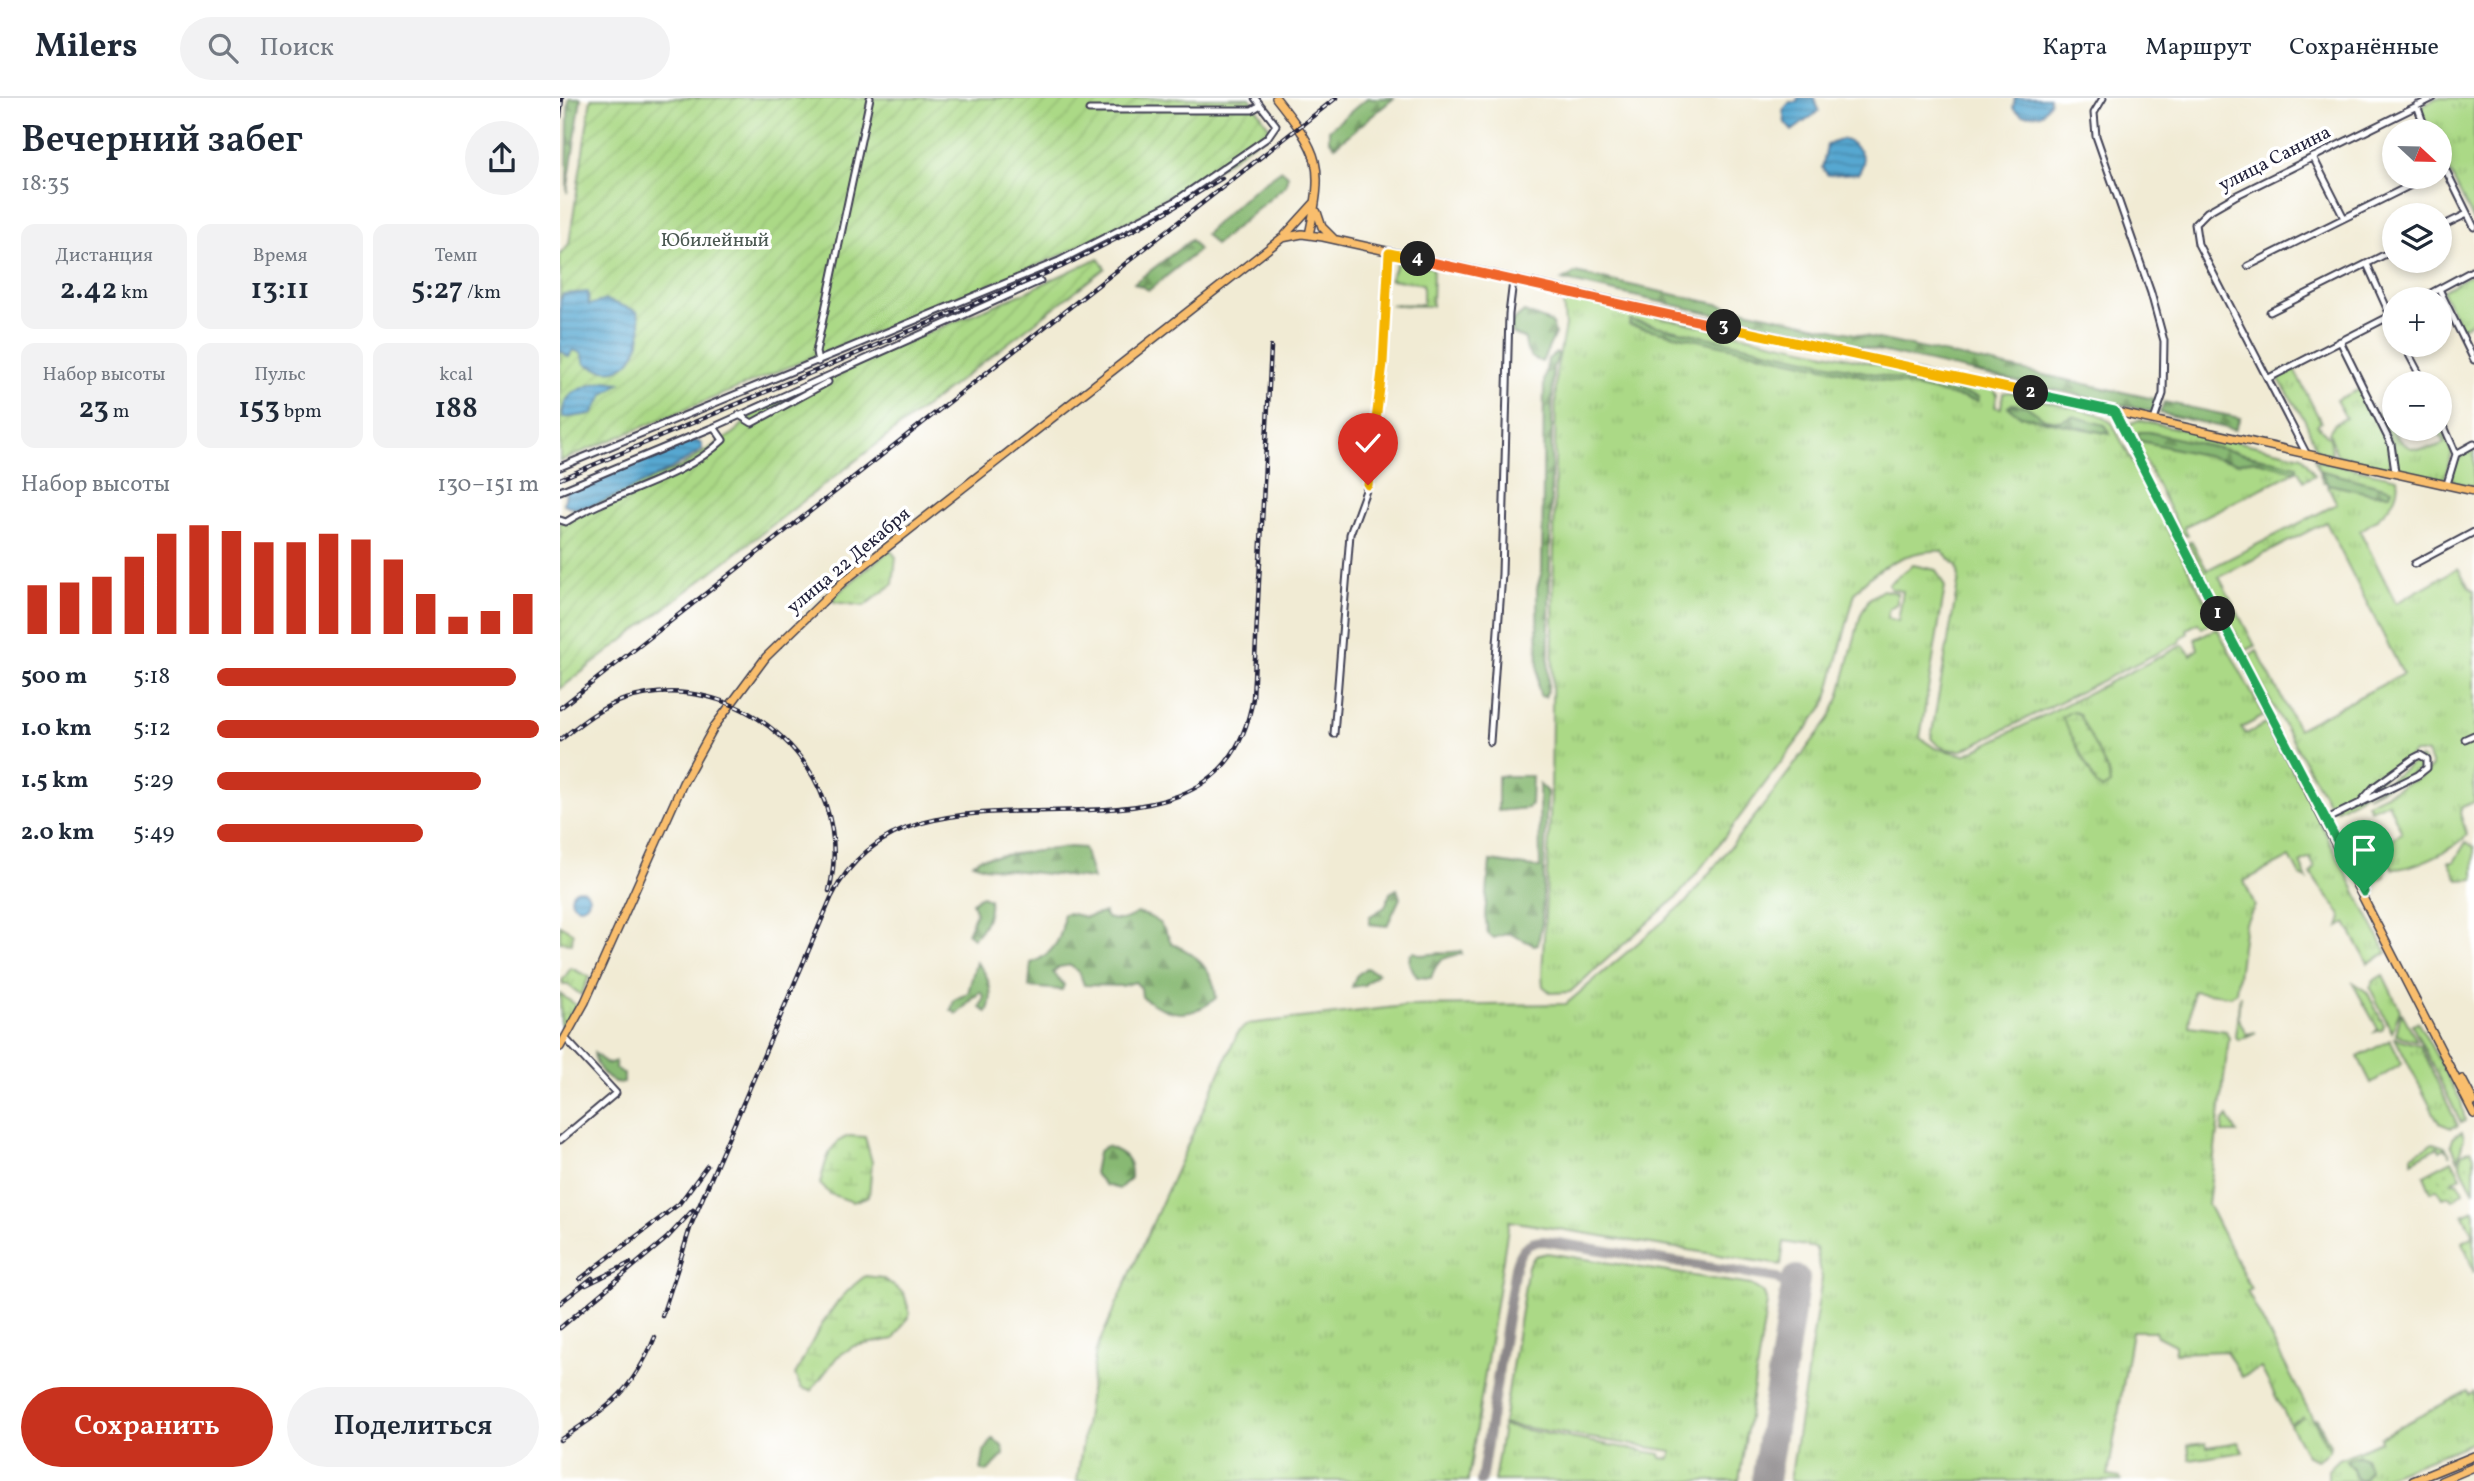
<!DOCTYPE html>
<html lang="ru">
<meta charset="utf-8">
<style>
:root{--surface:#fff;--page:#f2f2f3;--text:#1f2937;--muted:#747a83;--line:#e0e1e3;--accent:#c8321e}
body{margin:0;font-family:Vollkorn,serif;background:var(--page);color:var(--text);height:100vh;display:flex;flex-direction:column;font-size:26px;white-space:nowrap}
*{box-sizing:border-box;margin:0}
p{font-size:23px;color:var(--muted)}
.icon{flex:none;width:38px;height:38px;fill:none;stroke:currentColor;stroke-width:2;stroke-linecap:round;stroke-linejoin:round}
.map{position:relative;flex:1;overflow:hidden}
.side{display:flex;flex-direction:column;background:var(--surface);width:560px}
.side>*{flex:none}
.needle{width:46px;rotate:112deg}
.controls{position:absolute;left:1822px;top:21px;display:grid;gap:14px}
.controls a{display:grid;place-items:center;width:70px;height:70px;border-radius:50%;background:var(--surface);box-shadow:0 4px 10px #0003;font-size:35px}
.pin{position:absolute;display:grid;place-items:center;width:60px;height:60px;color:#fff;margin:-72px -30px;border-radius:50% 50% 50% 0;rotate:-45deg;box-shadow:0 0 7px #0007}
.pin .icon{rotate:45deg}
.km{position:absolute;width:35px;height:35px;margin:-18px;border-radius:50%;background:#222;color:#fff;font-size:19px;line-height:35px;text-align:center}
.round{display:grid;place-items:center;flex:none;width:74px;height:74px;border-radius:37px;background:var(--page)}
.summary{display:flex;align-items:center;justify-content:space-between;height:119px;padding:0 21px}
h1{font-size:38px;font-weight:600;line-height:52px}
.metrics{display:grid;grid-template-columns:repeat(3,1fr);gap:10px;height:119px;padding:7px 21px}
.metrics div{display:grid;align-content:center;border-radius:14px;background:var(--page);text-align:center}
.metrics b{font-size:30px;font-weight:600}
.metrics small{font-size:19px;font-weight:400}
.metrics p{font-size:19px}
.chart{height:196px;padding:14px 21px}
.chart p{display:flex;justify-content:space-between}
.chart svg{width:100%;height:126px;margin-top:7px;stroke:var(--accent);stroke-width:6}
.action{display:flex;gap:14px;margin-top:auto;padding:14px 21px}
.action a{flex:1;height:80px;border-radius:42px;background:var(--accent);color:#fff;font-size:28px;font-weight:600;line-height:80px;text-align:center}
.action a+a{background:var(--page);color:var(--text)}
ul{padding:0 21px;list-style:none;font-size:23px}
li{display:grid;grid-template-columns:112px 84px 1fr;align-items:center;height:52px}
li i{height:18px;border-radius:9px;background:var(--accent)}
header{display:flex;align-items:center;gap:42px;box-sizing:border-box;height:98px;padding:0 35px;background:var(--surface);border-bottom:2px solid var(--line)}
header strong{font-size:33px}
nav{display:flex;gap:38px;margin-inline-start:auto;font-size:24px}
.search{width:490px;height:63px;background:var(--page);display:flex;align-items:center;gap:18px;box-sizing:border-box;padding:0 24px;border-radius:38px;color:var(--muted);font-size:26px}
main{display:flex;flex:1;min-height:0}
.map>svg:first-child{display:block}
</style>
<header>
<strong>Milers</strong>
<div class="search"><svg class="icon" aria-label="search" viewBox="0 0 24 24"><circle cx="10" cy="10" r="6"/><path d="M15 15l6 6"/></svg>Поиск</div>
<nav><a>Карта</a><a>Маршрут</a><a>Сохранённые</a></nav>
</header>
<main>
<section class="side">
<div class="summary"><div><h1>Вечерний забег</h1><p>18:35</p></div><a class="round"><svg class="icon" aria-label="share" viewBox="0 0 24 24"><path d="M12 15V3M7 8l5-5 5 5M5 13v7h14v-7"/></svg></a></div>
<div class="metrics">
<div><p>Дистанция</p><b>2.42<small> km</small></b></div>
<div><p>Время</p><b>13:11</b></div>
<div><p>Темп</p><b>5:27<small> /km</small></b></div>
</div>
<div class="metrics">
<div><p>Набор высоты</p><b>23<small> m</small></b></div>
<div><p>Пульс</p><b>153<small> bpm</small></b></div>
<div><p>kcal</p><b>188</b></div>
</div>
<div class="chart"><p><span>Набор высоты</span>130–151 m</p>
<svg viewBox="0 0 160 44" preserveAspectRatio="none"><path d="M5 44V27M15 44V26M25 44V24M35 44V17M45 44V9M55 44V6M65 44V8M75 44V12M85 44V12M95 44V9M105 44V11M115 44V18M125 44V30M135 44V38M145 44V36M155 44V30"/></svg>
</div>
<ul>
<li><b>500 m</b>5:18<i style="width:93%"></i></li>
<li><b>1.0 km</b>5:12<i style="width:100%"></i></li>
<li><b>1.5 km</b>5:29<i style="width:82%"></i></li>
<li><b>2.0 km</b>5:49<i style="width:64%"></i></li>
</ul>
<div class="action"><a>Сохранить</a><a>Поделиться</a></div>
</section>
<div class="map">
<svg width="1914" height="1383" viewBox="0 0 1914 1383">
<defs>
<pattern id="grass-tufts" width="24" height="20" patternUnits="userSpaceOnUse" patternTransform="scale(1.75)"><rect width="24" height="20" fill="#abd986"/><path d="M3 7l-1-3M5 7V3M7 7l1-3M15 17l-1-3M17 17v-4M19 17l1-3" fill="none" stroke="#93ba75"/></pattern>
<pattern id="forest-firs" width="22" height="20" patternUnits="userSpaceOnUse" patternTransform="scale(1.75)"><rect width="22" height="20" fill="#88b973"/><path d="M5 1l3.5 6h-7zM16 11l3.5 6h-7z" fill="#6f9660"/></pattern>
<pattern id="wetland-marsh" width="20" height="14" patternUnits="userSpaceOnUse" patternTransform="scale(1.75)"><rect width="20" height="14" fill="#abd986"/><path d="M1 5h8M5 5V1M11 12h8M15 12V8" fill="none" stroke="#93ba75"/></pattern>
<pattern id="park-dots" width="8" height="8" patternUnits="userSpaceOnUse" patternTransform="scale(1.75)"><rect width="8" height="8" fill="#abd986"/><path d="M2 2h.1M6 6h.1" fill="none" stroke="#93ba75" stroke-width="1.8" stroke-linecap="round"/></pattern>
<pattern id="garden-furrows" width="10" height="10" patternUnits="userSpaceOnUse" patternTransform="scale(1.75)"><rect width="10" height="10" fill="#abd986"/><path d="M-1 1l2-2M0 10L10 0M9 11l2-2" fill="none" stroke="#93ba75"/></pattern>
<pattern id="water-rules" width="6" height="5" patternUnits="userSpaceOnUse" patternTransform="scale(1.75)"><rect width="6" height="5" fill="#57a8d1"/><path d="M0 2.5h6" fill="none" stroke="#4888ab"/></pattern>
</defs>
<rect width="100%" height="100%" fill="#fff"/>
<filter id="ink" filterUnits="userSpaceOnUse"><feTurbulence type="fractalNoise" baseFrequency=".0143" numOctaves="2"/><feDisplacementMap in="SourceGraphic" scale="14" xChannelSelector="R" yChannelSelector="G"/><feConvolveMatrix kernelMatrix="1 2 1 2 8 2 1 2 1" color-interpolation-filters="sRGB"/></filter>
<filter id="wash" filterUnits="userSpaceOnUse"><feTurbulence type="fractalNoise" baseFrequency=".00686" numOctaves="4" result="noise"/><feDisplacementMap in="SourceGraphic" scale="28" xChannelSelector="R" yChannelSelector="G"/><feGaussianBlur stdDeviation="1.57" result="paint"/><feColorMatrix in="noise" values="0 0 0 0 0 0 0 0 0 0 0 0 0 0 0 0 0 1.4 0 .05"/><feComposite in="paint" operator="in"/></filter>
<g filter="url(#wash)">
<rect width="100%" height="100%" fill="#f1ebd4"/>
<path fill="url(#grass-tufts)" stroke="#667e60" stroke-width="2" d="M1876,0h38v123l-34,-69v-21h-11l-9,-23z
M838,162l35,8 -1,38 -42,-1 33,-1v-20l-33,-5z
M1914,175v48l-13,7 -19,-37z
M1007,199l425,92 5,5 -2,13 6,1 2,-15 7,-1 88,22 14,9 103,197 -13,8 -4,-5 -11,6 1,4 -8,5v4l-217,108c-13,1 -24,-1 -32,-12l28,-160 -2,-12 -15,-15c-32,-2 -68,16 -87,42l-29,110 -128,169 -20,24 -108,96 -19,1 -8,-7 -1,-11 9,-179 5,-424 9,-46 -2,-26z
M1733,269l28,55 -4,3 13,13 2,17 -15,-4 -12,-31 -29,-45z
M1800,291l29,57 1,22 -53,-13 -8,-23 5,-8 12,-6 -10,-18z
M1821,313c16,29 27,49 63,32l-7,-14 3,-5 12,29 -8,27 -48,-11v-17l-19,-39z
M1579,322l163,36 13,19 -11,6 -6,-11 -114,57 4,8 -2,1 -5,-4 -50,-99v-10z
M1914,349v39l-18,-3 -5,-6 7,-19z
M1755,362l82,18c5,24 -20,42 -37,53l36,72 62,-35 11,19 5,4v211l-12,5 -2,6 7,22c-13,15 -55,34 -74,34l-6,-10 6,-21 9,-5 -14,-31 -18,8 -3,-7 56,-27 9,-10 -5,-13h-14l-59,48 -17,8 -6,-1 -83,-146v-5l9,-6 41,78 105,-55 -77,-152 -107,55 36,69 -10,5 -57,-108 3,-2 16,29 130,-66 -11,-22h-3z
M330,452l6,7 -3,27 -29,22 -30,-4 -1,-5z
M1353,467l23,5 9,17 -25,151 15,10 30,7 218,-110 8,10 7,-6 -3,-10 22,-11 47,88 -23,12 5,6 20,-10 5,3 116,226 -19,10 -22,-40 -7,4 3,-9c-9,-18 -21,-26 -31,-45l4,-5 -5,-10 -10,5 7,16 -7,-3 -10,-19 -46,24 11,25 -10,17 -9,69 -5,4 -38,-5 -4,35 37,5 3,7 -21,166 43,85 -4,2 81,157 -13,-29 2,-1 13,27 -1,6 -12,9 -10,-4 -17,-31 14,-8 -14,7 -29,-56 -19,9 -16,-26 -51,2v-8l-18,-9 -2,-5h-23l-24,145 12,2 2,3h-332l32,-203 -6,-30 -32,-6 -3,23 -272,-44 -41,260h-391l19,-131 142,-318 10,-8 156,-18 162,-2 120,-102 74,-92 69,-91 10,-21 22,-84 8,-15 14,-9 14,3v11l-8,4 -2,10 11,3 5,-30 -12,-2 -3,-5z
M1860,660l4,2v8l-57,28z
M1798,718l27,54v6l-12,7 -31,-57z
M1906,744l8,5v32l-16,1 -9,-18h5z
M11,870l18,9 -8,18 -13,-10h-5l-1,-4z
M1823,877l17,35 -8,22 -22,-44 3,-7z
M1792,884l15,10 17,33 -2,5 -7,2 3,-3z
M1680,897l-2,22 8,17 10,-2 -17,8 -4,-4z
M1841,915h1l15,28 -21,-6z
M1858,924l43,79 4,20 -4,2 -49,-99z
M1835,940l25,7 38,81 -7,2 -12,-5z
M1668,1018l9,17h-15l1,-11z
M1902,1034l2,5 -6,23 -7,-16 3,-8z
M1873,1045l12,4 6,9 -6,-8 -5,3 -2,-4 -26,14v-6z
M987,1155l204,32 13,8 3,10 -28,178h-245l9,-55 157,28 1,4 9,1 2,-8 -169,-27 25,-158 7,-10z
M1907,1293l2,4 5,-3v50l-100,39h-46v-11l11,-11 42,-18 -1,-4z"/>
<path fill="url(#forest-firs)" stroke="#556e57" stroke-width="2" d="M9,0h12l-14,95 1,-82z
M807,0h27l-59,48 -6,-7v-9z
M722,72l6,5 -3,11 -70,59 -10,-11 44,-41z
M631,142l8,10 -50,40 -15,-7z
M1015,175l584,127 -5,12 -592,-132z
M964,214l28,11 3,11 -13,28c-13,-4 -16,-9 -17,-23l-14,-6v-10z
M1070,222l349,77 -1,4 -349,-76z
M996,255l3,1 -6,15 -5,319 -3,9 -5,-1 -2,-9 -1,-99 5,-17 2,-191 4,-21z
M1604,304l76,16 -5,12 -75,-17z
M1452,306l14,2 19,13 15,2 12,-5 33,9 5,9 -89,-18 -13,-9z
M1579,334h10l148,34 -1,5 -43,-11 -15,3 -97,-22 -5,-3z
M1759,372l73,19 -2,5h-17l-45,-10z
M938,678h34l-1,28 -3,4 -30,3z
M979,686l8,8 -5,131 -4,21 -4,1 -25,-12 -15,5 -6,-4 -3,-19 5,-54 50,7z
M510,749l14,1 9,31 -109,-12 -11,-4 7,-5z
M837,791l3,9 -13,28 -18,-2 1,-8 15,-9 5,-14z
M422,798l7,3c2,14 -5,30 -16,39l-6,-5 9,-20 -4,-11z
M509,815l16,4 19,-4 3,5c12,4 19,2 30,-5 21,4 26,12 35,31 23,8 43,28 44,54 -25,22 -47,18 -74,-1l-1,-9 -6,-6 -13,4 -38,-1 -4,-11 -9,-9 -12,2 -6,5 11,13 -2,5 -33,-3 2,-24c22,-8 33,-26 32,-49z
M901,853l1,3c-19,3 -25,5 -31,24l-14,-1 -8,-14 1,-9 4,-2 8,3z
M416,864c13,12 19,34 11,50l-7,-4 4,-12 -4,-4 -23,22 -6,-4 3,-10 14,-7z
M806,870l12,5 -14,12 -12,2 4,-11z
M34,955l13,11 9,-3v7l8,6v9c-15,2 -29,-16 -30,-30z
M546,1048c18,7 26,12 25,32l-12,11 -14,-4 -11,-12 4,-21z
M433,1341l9,7 2,9 -17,17 -6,-1 3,-19z
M1799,1357l6,3 4,11 -4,9 -5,2 -5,-2 -2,-10 -7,-8z"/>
<path fill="url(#wetland-marsh)" stroke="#667e60" stroke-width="2" d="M1512,613l7,3 29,58 2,12 -8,5 -6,-5 -34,-67z
M0,827l13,8 -1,10 -12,-1z
M0,896l16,11 -7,16 -8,5z
M289,1038l16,1 7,25 -3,34 -16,6 -23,-8 -10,-10c5,-20 8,-41 29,-48z
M305,1178l17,2 22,15 6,21 -16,25 -40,7 -17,11 -26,34 -10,-3 -6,-13c21,-40 33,-71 70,-99z"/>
<path fill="url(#park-dots)" stroke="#667e60" stroke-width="2" d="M1911,1052l3,6v36l-14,-27 1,-11z
M1892,1062l9,17 -9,5 7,1 4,9 -10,8 -4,-4 -6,2 -6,-9 -6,3 -7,-17z
M1914,1112v63l-11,-31 11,-6 -11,-21z
M1678,1344l5,10 -53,8 -2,-15 18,-2 1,4z"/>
<path fill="url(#garden-furrows)" stroke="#667e60" stroke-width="2" d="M31,0h659l21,32 -89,64 -14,2 -25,18 -86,43 -497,204v-207l9,-10z
M538,160l7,10 -545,421v-166l14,-13 21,-6 85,-37 54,-34 18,-18 124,-61 141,-58z"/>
<path fill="#abd986" stroke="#667e60" stroke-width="2" d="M1830,942l12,24 -31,19 -13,-26z"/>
<path fill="url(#water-rules)" stroke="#3c6586" stroke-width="2" d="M1238,0h16l5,13 -27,20 -7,-8 -2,-13 7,-8h7z
M1455,0h34l1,4 -8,12 -20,1 -9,-7z
M1282,41c10,3 23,13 21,25l-4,9 -31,2 -6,-7 5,-23z
M28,194l1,13 17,-5 31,11c8,19 2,50 -19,58 -11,4 -23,-1 -33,-5l-3,-11 -9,-3 -4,7 -9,-7v-48l3,-8z
M46,283l14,2 -16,12 -12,19 -29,4c-3,-26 22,-32 43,-37z
M135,342l7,4v6c-21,14 -106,61 -128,58 -4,0 -7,-3 -10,-4l2,-13z
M11 800a9 9 0 1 1 18 0a9 9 0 1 1-18 0Z"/>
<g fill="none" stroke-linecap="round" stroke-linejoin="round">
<path stroke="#8a8688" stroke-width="10" d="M921,1383l34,-214c4,-16 11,-26 29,-26l233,37 11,9 5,14"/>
<path stroke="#8a8688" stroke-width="28" d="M1205,1383l31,-202"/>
</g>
</g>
<g filter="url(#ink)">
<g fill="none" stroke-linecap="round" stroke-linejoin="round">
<g stroke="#414052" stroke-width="9">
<path id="minor" d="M1543,0l-9,15 2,23 55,157 13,48 -1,53 -9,26
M1857,7l9,26
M529,12h163l7,-4
M1753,59l31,61
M1880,60l34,69
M1880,129l27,-13
M1807,166l27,60
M1688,168l179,-89
M1879,191l35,71
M1860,201l54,-29
M1710,214l124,-62
M1780,243l51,103 4,28
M1844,247l20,38
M258,264l-2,-10 54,-254
M1709,280l125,-64
M179,317l13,8 76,-41
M1880,319l16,37
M1746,355l-108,-209 -3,-20 12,-12 28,-16 198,-98
M1896,356l18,-10
M0,369l499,-206 115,-59 93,-64 9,-13 -21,-27
M1887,386l9,-30
M0,393l154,-64 326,-146
M0,422l6,2c49,-31 114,-41 157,-82l-9,-13
M1854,466l60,-32
M774,636l16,-200 18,-49 15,-122 6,-110
M1905,641l9,-4
M930,644l12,-168 7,-260 4,-33
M1767,721l91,-44 9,-7v-9l-7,-4 -6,3 -40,29 -15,17
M0,1042l56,-47 -50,-54"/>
</g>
<g stroke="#414052" stroke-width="10">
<path id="major" d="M716,0c45,57 48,66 33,137
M757,114l5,15 12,12
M725,137l30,-33
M1554,314l360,702
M0,949l25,-45 98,-219 31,-56 52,-70 78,-76 438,-343 20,-4 21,3 1151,254
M1902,981l12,23
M1853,1383l61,-25
M1881,1383l33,-14"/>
</g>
<use href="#minor" stroke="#fff" stroke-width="5"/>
<use href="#major" stroke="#f9be6d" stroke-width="7"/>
<g stroke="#22223b" stroke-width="4.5">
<path id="rail" d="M0,19l2,-19
M0,381l501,-212 92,-47 69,-42
M0,610l776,-610
M0,642c19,-15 39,-32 63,-40 117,-38 236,72 206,191
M118,1169l13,-42 140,-327c85,-178 385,12 422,-200l18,-351
M20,1181l99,-75 28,-38
M26,1187l44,-22
M0,1205l32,-25
M102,1218l19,-58
M0,1230l107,-90 26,-28
M0,1342c49,-33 71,-46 95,-103"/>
</g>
<use href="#rail" stroke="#fff" stroke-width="2" stroke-dasharray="5" stroke-linecap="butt"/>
</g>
</g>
<g fill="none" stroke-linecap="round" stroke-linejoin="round" filter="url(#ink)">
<g stroke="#fff" stroke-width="14">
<path id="split-1" d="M1658,516l146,278"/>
</g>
<g stroke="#fff" stroke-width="14">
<path id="split-2" d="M1471,295l83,18 104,203"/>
</g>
<g stroke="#fff" stroke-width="14">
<path id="split-3" d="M1164,229l307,66"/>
</g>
<g stroke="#fff" stroke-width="14">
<path id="split-4" d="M858,161l306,68"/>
</g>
<g stroke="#fff" stroke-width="14">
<path id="split-5" d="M808,387l15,-122 6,-110 29,6"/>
</g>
<use href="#split-1" stroke="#22a559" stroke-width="9"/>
<use href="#split-2" stroke="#22a559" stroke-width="9"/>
<use href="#split-3" stroke="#f5b400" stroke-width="9"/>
<use href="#split-4" stroke="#f0652b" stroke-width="9"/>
<use href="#split-5" stroke="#f5b400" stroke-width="9"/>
</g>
<g text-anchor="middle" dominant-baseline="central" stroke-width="7" stroke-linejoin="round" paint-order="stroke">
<g font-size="19" fill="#22223b" stroke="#fff">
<text transform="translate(1715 61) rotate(-27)">улица Санина</text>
<text transform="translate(289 463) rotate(-40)">улица 22 Декабря</text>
</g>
<g font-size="19" fill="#4b5952" stroke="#fff">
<text x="155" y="143">Юбилейный</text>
</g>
</g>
</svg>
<div class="controls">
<a><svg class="needle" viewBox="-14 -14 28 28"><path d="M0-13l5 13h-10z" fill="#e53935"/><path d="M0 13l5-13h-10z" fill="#747a83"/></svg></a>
<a><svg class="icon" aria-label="layers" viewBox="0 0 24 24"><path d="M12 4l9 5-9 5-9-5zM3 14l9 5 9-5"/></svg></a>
<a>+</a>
<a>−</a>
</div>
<div class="pin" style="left:1804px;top:794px;background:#1e9e55"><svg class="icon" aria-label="arrive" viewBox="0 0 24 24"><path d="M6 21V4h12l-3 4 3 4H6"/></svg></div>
<div class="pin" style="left:808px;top:387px;background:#d93025"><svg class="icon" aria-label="check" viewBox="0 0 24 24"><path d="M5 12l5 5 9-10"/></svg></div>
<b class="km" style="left:1658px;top:516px">1</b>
<b class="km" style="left:1471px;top:295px">2</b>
<b class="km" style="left:1164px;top:229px">3</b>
<b class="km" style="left:858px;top:161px">4</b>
</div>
</main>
